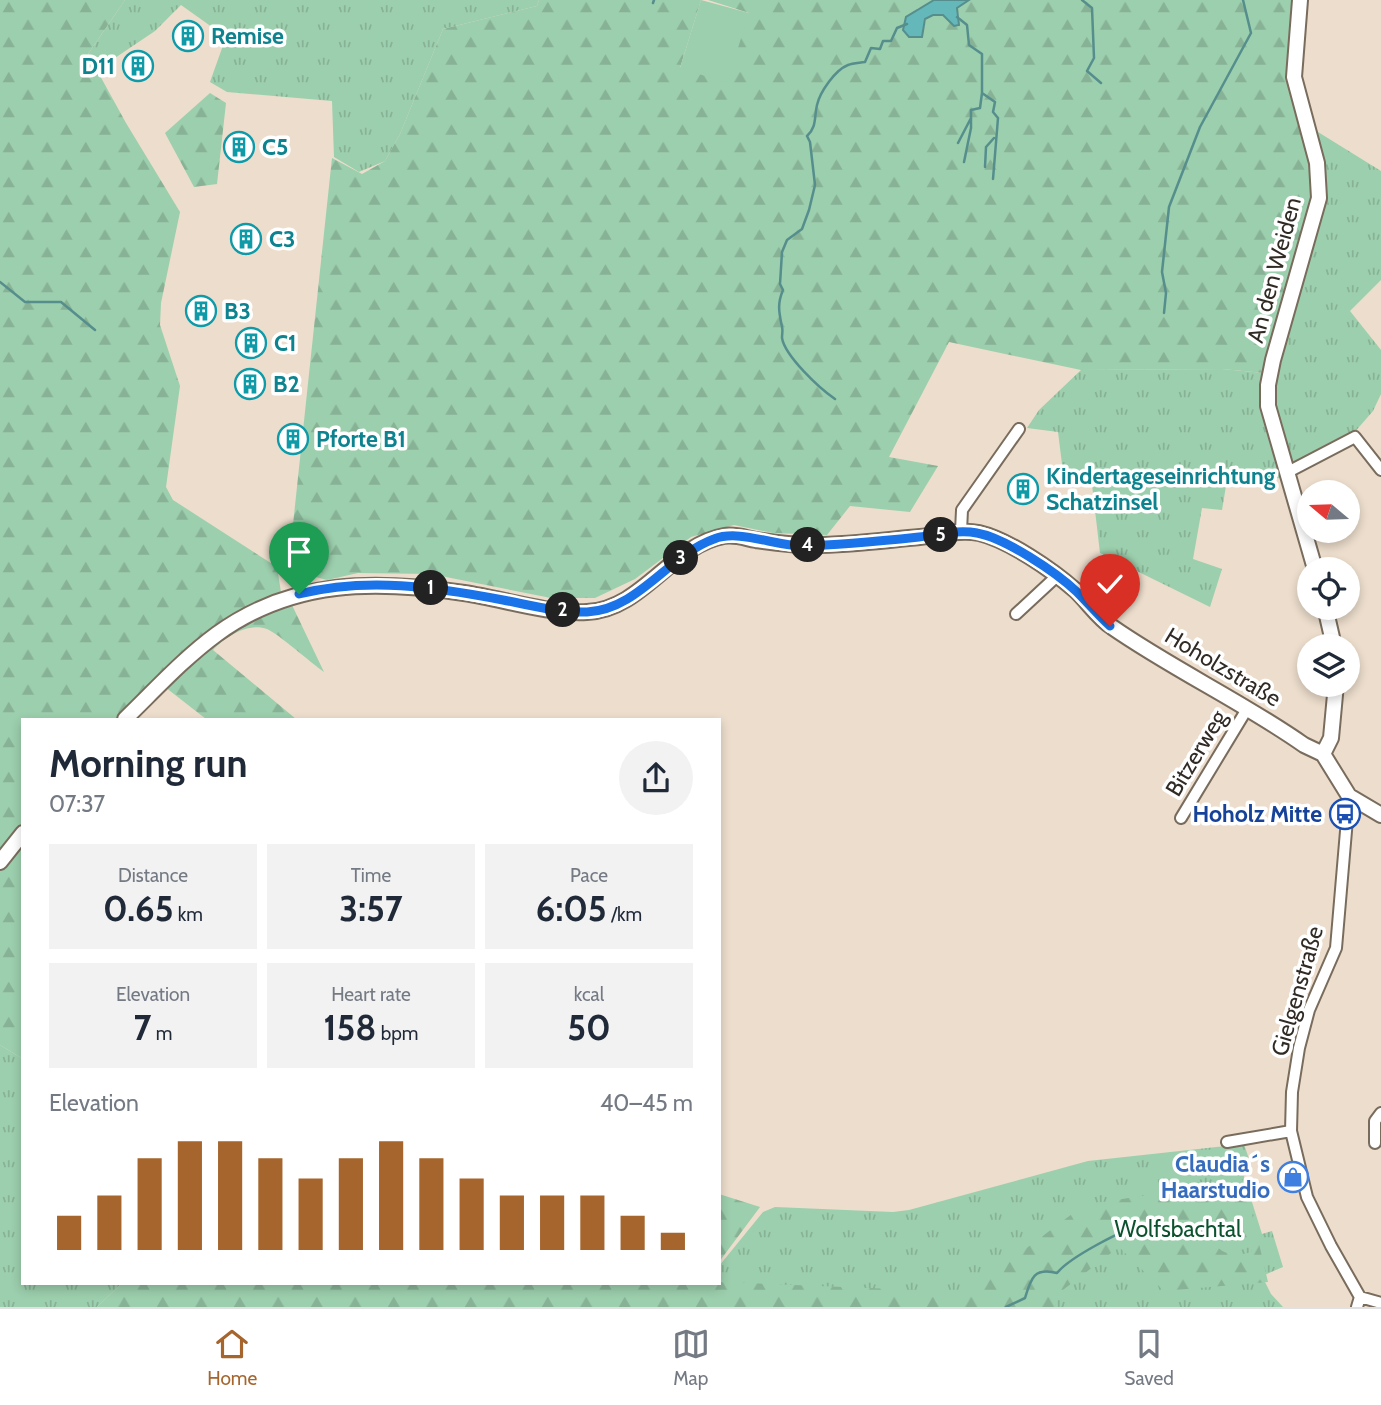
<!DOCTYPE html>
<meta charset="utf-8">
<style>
:root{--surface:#fff;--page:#f2f2f3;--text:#1f2937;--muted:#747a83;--line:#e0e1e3;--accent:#a5652d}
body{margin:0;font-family:Cabin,sans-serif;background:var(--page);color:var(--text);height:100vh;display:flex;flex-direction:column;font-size:26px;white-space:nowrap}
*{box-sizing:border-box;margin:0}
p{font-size:23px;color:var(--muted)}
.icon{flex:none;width:38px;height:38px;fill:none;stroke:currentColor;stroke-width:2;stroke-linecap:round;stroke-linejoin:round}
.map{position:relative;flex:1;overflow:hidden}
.drawer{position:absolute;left:21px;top:718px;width:700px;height:567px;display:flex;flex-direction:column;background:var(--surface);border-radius:0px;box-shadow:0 4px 10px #0003}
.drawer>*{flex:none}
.needle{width:46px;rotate:289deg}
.controls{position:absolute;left:1297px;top:480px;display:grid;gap:14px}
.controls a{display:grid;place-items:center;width:63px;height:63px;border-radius:50%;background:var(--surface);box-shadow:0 4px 10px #0003;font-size:35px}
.pin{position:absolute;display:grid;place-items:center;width:60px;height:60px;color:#fff;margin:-72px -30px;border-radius:50% 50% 50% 0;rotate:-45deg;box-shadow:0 0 7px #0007}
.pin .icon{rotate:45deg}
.km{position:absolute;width:35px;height:35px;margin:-18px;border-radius:50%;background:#222;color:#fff;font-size:19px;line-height:35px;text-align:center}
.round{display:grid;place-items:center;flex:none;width:74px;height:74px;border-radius:37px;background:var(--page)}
.overview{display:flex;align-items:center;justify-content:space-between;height:119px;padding:0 28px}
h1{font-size:38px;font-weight:700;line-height:52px}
.metrics{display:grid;grid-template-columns:repeat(3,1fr);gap:10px;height:119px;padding:7px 28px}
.metrics div{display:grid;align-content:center;border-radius:0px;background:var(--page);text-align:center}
.metrics b{font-size:35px;font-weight:700}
.metrics small{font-size:19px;font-weight:400}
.metrics p{font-size:19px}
.chart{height:196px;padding:14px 28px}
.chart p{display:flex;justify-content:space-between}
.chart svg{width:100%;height:126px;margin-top:7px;stroke:var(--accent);stroke-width:6}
.menu{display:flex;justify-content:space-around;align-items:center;height:98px;border-top:2px solid var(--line);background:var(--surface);font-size:19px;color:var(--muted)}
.menu a{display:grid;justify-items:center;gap:4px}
.menu .active{color:var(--accent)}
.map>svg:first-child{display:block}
</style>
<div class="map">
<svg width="1381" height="1307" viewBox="0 0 1381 1307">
<defs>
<pattern id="grass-tufts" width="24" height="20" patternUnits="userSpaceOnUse" patternTransform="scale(1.75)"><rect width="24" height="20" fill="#9ccfad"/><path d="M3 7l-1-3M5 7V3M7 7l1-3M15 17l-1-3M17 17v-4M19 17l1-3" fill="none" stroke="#87b295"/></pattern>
<pattern id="forest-firs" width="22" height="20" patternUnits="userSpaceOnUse" patternTransform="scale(1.75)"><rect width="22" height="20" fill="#9ccfad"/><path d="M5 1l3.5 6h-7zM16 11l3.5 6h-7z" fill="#87b295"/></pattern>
</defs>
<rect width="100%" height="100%" fill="#ecddcc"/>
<path fill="url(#grass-tufts)" d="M125,0h414l-2,6 -94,23 -43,105 -15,27 -26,11 -25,-15 -2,-56 -105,-9 -17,-10 16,-45 -45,-32 -26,26 -58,39 -9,-16z
M1318,132l63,39v109l-31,31 31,39v44l-8,17 -20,23 -57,30 -7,-2 -16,-70 3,-18 47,-167 3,-24z
M1222,369l42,4 19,105 -56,2 -5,30 -20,-2 -9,51 29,10 -12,38 -110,-54 -9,-77 -28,-4 -5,-40 -31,-4 12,-18 42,-40z
M0,1045l23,14v224h99l-25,24h-97z
M1244,1144l7,21 -10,2 21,67 10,-3 11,36 -21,9 9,18 12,13h-593l29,-24v-17l44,-54 12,-5 118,5 16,-2 179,-49z"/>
<path fill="url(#forest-firs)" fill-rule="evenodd" d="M0,0h125l-37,54 38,69 54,89 -19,91 -1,22 20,61 -14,101 7,13 104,67 6,38 8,-2 33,69c-13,-9 -45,-38 -57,-43 -19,-7 -42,8 -54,21l83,69h-90l-41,-32 -31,32h-111v340l-23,-14z
M539,0h162l-21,68 69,-55 -41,-13h227l-18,9 5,28 4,-18 7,-4h10l11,11 6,-6 -3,-12 12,-8h323l-6,75 25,95 -1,33 -46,170 -42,-4 -141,1 -132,-28 -60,115 49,9 -28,46 -60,-6 -23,29 -54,-2 -39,-8 -43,12 -56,42 -40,19h-44l-120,-24 -73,-1 -31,7 -34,-9 -4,-9 43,-404 30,16 23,-13 15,-27 43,-105 94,-23z
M210,93l16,10 -9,81 -23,3 -29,-54z
M1244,1180l24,102 -104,9 -45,-44 -64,49 1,11h-959l25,-24 597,-1 249,10 116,-87zM1239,1236l10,3 4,8 -2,5c-11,4 -28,4 -35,-7l3,-4h11z
M719,1194l41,13 -41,55z"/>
<path fill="#9ccfad" d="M701,0l48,13 -22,70 -47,-15z"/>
<path fill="#65b8b9" stroke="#558e8d" stroke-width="2" d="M934,0h35l-12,8 2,17 -5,1 -11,-11h-10l-8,4 -3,18h-13l-6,-7 3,-13z"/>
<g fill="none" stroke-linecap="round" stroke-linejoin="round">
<path stroke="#558e8d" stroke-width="2.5" d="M1082,0l10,8 2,50 -7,13 14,12
M653,3l1,-3
M957,17l10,8 2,20 13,9v39l13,9 -2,10 5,6 -5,61
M958,143l13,-25
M964,162l7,-34v-18l9,-2 2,-15
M985,167l1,-20 8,-9
M0,282l25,20h36l34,28
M1164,313l2,-20 -4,-21 7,-65 31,-80 51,-94 -8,-33
M835,399c-16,-11 -50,-43 -53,-61 0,-4 1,-8 0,-11 -3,-15 -5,-23 1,-37l-3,-6 2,-32 5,-12 15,-11 7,-19 6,-25 -5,-43 -3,-6c10,-9 7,-19 10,-31 3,-13 18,-35 31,-40 5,-2 11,-2 17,-3l6,-14 9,1 3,-8h8l6,-13 10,-4
M1006,1307l19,-9c6,-20 9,-31 32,-25 12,-15 67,-45 87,-48 14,-2 35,1 49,3 13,3 19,1 29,12"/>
<g stroke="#796c5d" stroke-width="14">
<path id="minor" d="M1286,473l69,-36 26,33
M961,531l1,-21 57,-81
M1016,614l41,-38
M1349,796l-13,152 -27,62 -10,38 -7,44 -1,39 16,66 24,49 29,51 -3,10
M1181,818l66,-109
M1227,1142l64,-11
M1375,1143v-22l6,-8
M1360,1297l21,6"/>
</g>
<g stroke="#796c5d" stroke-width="18">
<path id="tertiary" d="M1300,0l-6,77 23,86 2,35 -46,162 -5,25v21l47,163
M1325,607l9,39
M125,719c30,-29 58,-60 92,-85 76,-55 158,-54 247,-41 40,6 82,21 123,19 55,-2 85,-67 137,-76 11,-2 21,2 32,4 20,3 39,6 59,5 35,0 71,-5 105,-8 20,-2 40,-8 59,-4 30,7 73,37 96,57 13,12 23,28 37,37 62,43 131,75 192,118l19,9 26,42 32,19
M1323,754l8,-16 5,-54
M0,862l23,-29"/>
</g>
<use href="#minor" stroke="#fff" stroke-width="10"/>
<use href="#tertiary" stroke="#fff" stroke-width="14"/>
</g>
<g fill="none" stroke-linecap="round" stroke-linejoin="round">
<g stroke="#fff" stroke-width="14">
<path id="route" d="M299,594c68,-17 136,-7 204,6 27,5 56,13 84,12 51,-2 82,-57 127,-73 25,-10 61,7 89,7 39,-1 78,-5 116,-9 19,-2 39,-8 58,-4 28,5 79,39 100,59 11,11 21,23 33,34"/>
</g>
<use href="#route" stroke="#1a73e8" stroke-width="9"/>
</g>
<defs>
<g id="building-ring" transform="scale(1.575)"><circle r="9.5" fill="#fff" stroke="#0f9aa8" stroke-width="1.5"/><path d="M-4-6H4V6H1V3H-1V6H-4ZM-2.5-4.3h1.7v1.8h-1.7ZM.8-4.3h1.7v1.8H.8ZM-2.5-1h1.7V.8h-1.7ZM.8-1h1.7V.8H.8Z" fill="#0f9aa8"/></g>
<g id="bus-ring" transform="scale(1.575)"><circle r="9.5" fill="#fff" stroke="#1a4fb4" stroke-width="1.5"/><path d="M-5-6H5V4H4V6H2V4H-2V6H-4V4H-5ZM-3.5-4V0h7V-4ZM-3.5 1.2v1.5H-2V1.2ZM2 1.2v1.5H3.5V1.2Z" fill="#1a4fb4"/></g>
<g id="shop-ring" transform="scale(1.575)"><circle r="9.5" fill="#fff" stroke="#3f7fe0" stroke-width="1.5"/><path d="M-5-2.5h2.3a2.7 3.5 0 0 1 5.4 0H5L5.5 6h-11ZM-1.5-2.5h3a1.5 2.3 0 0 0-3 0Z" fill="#3f7fe0"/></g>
</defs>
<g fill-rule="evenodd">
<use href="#building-ring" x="188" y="36"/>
<use href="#building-ring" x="138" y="66"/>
<use href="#building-ring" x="239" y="147"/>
<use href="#building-ring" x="246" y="239"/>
<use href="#building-ring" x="201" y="311"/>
<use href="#building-ring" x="251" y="343"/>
<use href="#building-ring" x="250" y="384"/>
<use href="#building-ring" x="293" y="439"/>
<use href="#building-ring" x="1023" y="489"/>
<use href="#bus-ring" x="1345" y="814"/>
<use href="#shop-ring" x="1293" y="1177"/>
</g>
<g text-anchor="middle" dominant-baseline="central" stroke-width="7" stroke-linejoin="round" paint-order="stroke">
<g font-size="23" font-weight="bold" fill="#0d838f" stroke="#fff" text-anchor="start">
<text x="211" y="36">Remise</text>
<text x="115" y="66" text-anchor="end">D11</text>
<text x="262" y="147">C5</text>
<text x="269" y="239">C3</text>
<text x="224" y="311">B3</text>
<text x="274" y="343">C1</text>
<text x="273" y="384">B2</text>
<text x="316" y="439">Pforte B1</text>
<text x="1046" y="476">Kindertageseinrichtung<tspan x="1046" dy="26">Schatzinsel</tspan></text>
</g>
<g font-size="23" fill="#312b25" stroke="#fff">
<text transform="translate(1274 270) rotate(-75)">An den Weiden</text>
<text transform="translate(1223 667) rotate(31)">Hoholzstraße</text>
<text transform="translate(1196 753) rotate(-59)">Bitzerweg</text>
<text transform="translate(1297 991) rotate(-74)">Gielgenstraße</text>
</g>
<g font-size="23" font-weight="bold" fill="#164399" stroke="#fff" text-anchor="end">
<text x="1322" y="814">Hoholz Mitte</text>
</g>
<g font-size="23" font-weight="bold" fill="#366cbe" stroke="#fff" text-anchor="end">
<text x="1270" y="1164">Claudia´s<tspan x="1270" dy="26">Haarstudio</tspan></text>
</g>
<g font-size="23" fill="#0d522f" stroke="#fff">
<text x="1178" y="1229">Wolfsbachtal</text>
</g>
</g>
</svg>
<div class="controls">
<a><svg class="needle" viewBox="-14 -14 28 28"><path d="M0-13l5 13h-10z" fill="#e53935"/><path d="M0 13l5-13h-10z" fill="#747a83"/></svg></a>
<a><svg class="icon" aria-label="locate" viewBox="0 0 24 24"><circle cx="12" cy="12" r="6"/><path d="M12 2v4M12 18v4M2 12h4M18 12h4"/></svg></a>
<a><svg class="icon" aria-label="layers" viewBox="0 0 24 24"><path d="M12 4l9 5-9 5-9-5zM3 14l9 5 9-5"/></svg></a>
</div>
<div class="pin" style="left:299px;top:594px;background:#1e9e55"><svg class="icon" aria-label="arrive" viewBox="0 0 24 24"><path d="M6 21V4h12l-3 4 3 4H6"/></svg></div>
<div class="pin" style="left:1110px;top:626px;background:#d93025"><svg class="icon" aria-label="check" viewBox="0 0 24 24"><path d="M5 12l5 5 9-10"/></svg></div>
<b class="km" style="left:431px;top:588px">1</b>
<b class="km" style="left:563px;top:610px">2</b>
<b class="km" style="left:681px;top:558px">3</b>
<b class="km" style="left:808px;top:545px">4</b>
<b class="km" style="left:941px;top:535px">5</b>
<section class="drawer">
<div class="overview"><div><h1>Morning run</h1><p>07:37</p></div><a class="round"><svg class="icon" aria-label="share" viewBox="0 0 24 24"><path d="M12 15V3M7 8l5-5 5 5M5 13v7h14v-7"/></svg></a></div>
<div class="metrics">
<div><p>Distance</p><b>0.65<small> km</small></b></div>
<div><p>Time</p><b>3:57</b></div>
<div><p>Pace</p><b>6:05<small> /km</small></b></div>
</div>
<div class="metrics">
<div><p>Elevation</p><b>7<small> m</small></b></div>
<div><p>Heart rate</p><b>158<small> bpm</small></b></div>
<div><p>kcal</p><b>50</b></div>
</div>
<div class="chart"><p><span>Elevation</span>40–45 m</p>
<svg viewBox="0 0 160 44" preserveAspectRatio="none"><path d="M5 44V32M15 44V25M25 44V12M35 44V6M45 44V6M55 44V12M65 44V19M75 44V12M85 44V6M95 44V12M105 44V19M115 44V25M125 44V25M135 44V25M145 44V32M155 44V38"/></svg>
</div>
</section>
</div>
<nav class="menu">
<a class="active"><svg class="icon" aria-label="home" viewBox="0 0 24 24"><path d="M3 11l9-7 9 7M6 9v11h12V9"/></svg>Home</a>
<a><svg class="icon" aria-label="map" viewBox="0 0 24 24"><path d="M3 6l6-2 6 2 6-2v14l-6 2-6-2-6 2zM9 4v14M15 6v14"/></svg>Map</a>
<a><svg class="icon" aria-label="saved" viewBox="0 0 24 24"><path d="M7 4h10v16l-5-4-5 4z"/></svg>Saved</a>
</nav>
